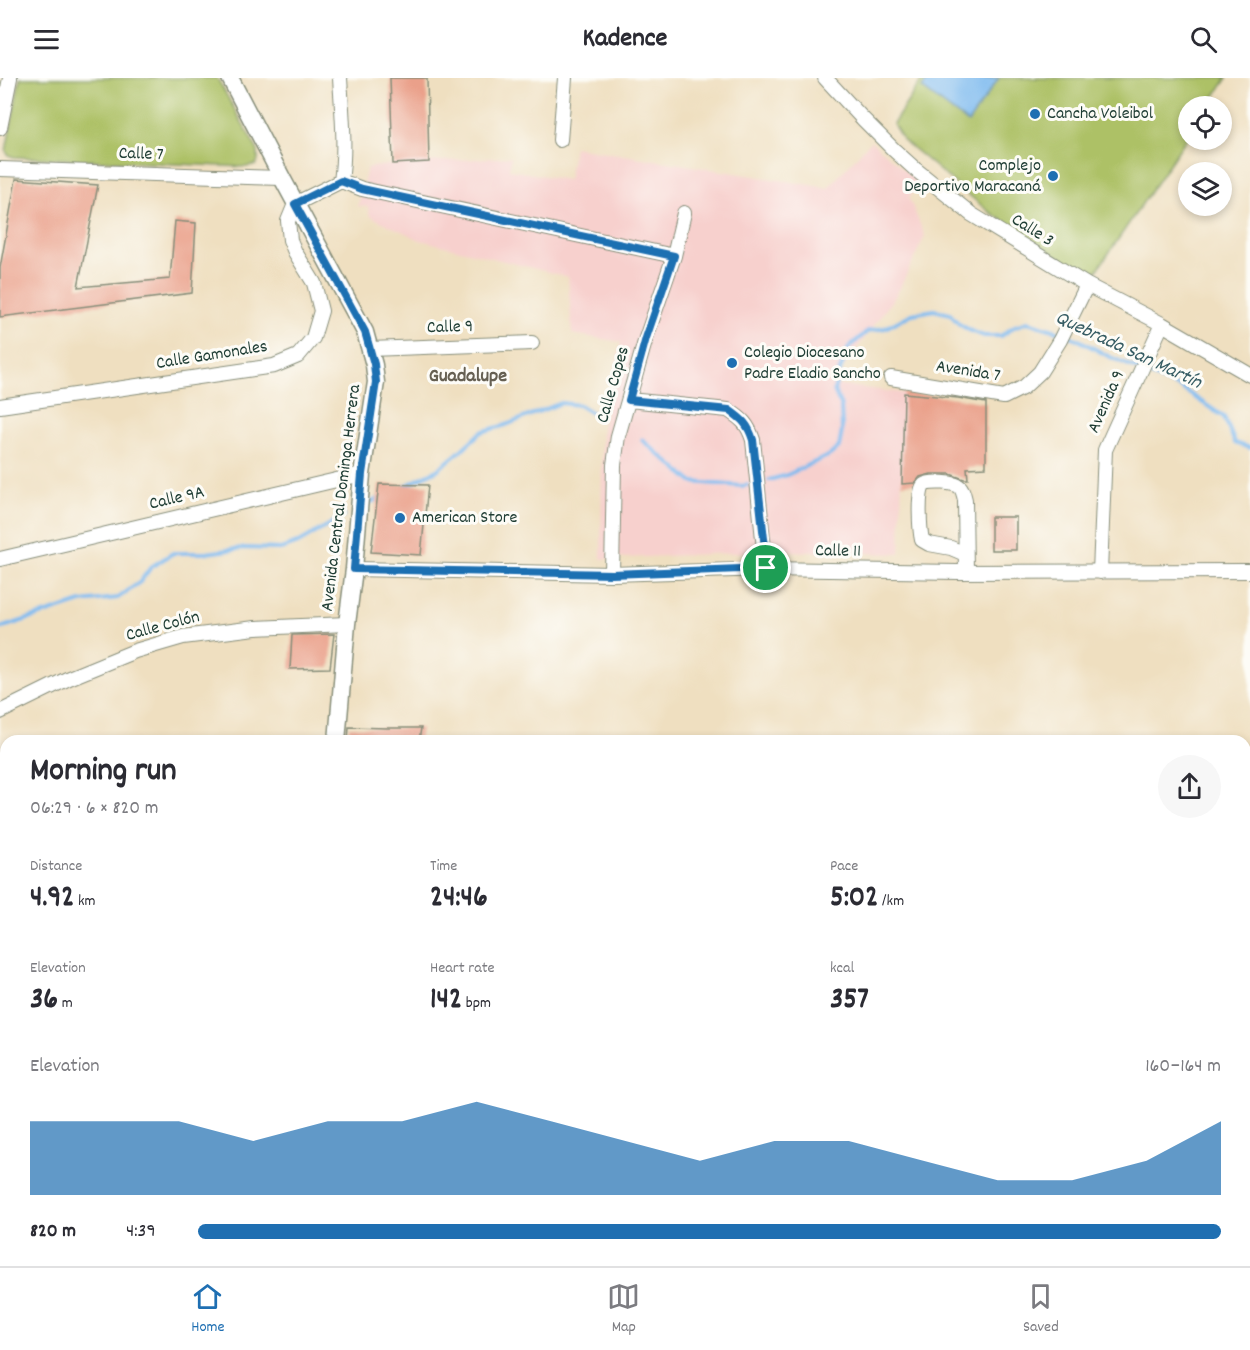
<!DOCTYPE html>
<meta charset="utf-8">
<style>
:root{--surface:#fff;--page:#f7f7f7;--text:#2b2b33;--muted:#7c7c81;--line:#e1e1e2;--accent:#1f6fb2}
body{margin:0;font-family:Dekko,sans-serif;background:var(--page);color:var(--text);height:100vh;display:flex;flex-direction:column;font-size:22px;white-space:nowrap}
*{box-sizing:border-box;margin:0}
p{font-size:20px;color:var(--muted)}
.icon{flex:none;width:33px;height:33px;fill:none;stroke:currentColor;stroke-width:2;stroke-linecap:round;stroke-linejoin:round}
.map{position:relative;flex:1;overflow:hidden}
.side{position:absolute;left:0px;top:657px;width:1251px;height:531px;display:flex;flex-direction:column;background:var(--surface);border-radius:18px 18px 0 0;box-shadow:0 3px 9px #0003}
.side>*{flex:none}
.fabs{position:absolute;left:1178px;top:18px;display:grid;gap:12px}
.fabs a{display:grid;place-items:center;width:54px;height:54px;border-radius:50%;background:var(--surface);box-shadow:0 3px 9px #0003;font-size:30px}
.pin{position:absolute;display:grid;place-items:center;width:51px;height:51px;color:#fff;margin:-26px;border:3px solid #fff;border-radius:50%;box-shadow:0 2px 6px #0007}
.round{display:grid;place-items:center;flex:none;width:63px;height:63px;border-radius:32px;background:var(--page)}
.overview{display:flex;align-items:center;justify-content:space-between;height:102px;padding:0 30px}
h1{font-size:33px;font-weight:800;line-height:45px}
.figures{display:grid;grid-template-columns:repeat(3,1fr);gap:9px;height:102px;padding:6px 30px}
.figures div{display:grid;align-content:center}
.figures b{font-size:30px;font-weight:800}
.figures small{font-size:16px;font-weight:400}
.figures p{font-size:16px}
.chart{height:168px;padding:12px 30px}
.chart p{display:flex;justify-content:space-between}
.chart svg{width:100%;height:108px;margin-top:6px;fill:var(--accent);opacity:.7}
ul{padding:0 30px;list-style:none;font-size:20px}
li{display:grid;grid-template-columns:96px 72px 1fr;align-items:center;height:45px}
li i{height:15px;border-radius:8px;background:var(--accent)}
header{display:flex;justify-content:space-between;align-items:center;height:78px;padding:0 30px;background:var(--surface);font-size:27px;font-weight:800}
.tabs{display:flex;justify-content:space-around;align-items:center;height:84px;border-top:2px solid var(--line);background:var(--surface);font-size:16px;color:var(--muted)}
.tabs a{display:grid;justify-items:center;gap:3px}
.tabs .current{color:var(--accent)}
.map>svg:first-child{display:block}
</style>
<header><svg class="icon" aria-label="menu" viewBox="0 0 24 24"><path d="M4 6h16M4 12h16M4 18h16"/></svg>Kadence<svg class="icon" aria-label="search" viewBox="0 0 24 24"><circle cx="10" cy="10" r="6"/><path d="M15 15l6 6"/></svg></header>
<div class="map">
<svg width="1250" height="1188" viewBox="0 0 1250 1188">
<rect width="100%" height="100%" fill="#fdfcf7"/>
<filter id="ink" filterUnits="userSpaceOnUse"><feTurbulence type="fractalNoise" baseFrequency=".0167" numOctaves="2"/><feDisplacementMap in="SourceGraphic" scale="12" xChannelSelector="R" yChannelSelector="G"/><feConvolveMatrix kernelMatrix="1 2 1 2 8 2 1 2 1" color-interpolation-filters="sRGB"/></filter>
<filter id="wash" filterUnits="userSpaceOnUse"><feTurbulence type="fractalNoise" baseFrequency=".008" numOctaves="4" result="noise"/><feDisplacementMap in="SourceGraphic" scale="24" xChannelSelector="R" yChannelSelector="G"/><feGaussianBlur stdDeviation="1.35" result="paint"/><feColorMatrix in="noise" values="0 0 0 0 0 0 0 0 0 0 0 0 0 0 0 0 0 1.4 0 .05"/><feComposite in="paint" operator="in"/></filter>
<g filter="url(#wash)">
<rect width="100%" height="100%" fill="#efdfc0"/>
<path fill="#f7d0cd" d="M871,63l48,42 -10,15 16,38 -28,58 -66,90 73,9 -4,161 -123,-3 -176,8 1,-131 19,-86 -49,-8 -4,-57 -148,-37 -50,-24 -2,-9 -10,-1 9,-38 26,-4 118,-7 -2,13 59,10 6,-33 254,41z"/>
<path fill="#adc166" stroke="#667f4d" stroke-width="1.5" d="M20,0h197l41,73v9l-2,5 -10,2 -232,-10 -6,-2 -2,-4z
M923,0h304l-19,28h-20v30l-94,139 -17,-6 -89,-58 -85,-71 -10,-16z
M6,806v208l-6,1v-208z"/>
<path fill="#8aa75b" stroke="#547248" stroke-width="1.5" d="M0,1149l6,2v31h71l14,6h-91z"/>
<path fill="#7cb9ef" stroke="#4e7b92" stroke-width="1.5" d="M929,0h70l-31,45 -46,-35z"/>
<g fill="none" stroke-linecap="round" stroke-linejoin="round">
<path stroke="#7cb9ef" stroke-width="4" d="M1067,257l10,4 31,17 73,32 43,29 11,26 15,5
M642,362l50,42 50,4 5,-1
M769,402l18,-5 43,-20 9,-8 3,-16 -1,-25 -7,-16 5,-17 10,-26 19,-16 17,-3 27,-14 22,-4 16,4 9,10 12,7 13,5h17l14,-10 13,-4 32,10
M403,409l34,-17 20,-16 24,-22 25,-7 55,-22 18,2 18,11
M367,426l13,-6
M0,550l81,-26 37,-4 22,-16 11,-15 22,-14h33l37,-5 38,1 17,-6 46,-27"/>
<path stroke="#7cb9ef" stroke-width="24" d="M0,1178l6,1
M24,1182l10,6"/>
</g>
<g id="blocks">
<path fill="#eaa08a" d="M390,0h37l2,84 -36,2z
M16,101l82,6 -20,102 92,-8 5,-58 21,2 -4,70 -192,24v-49z
M904,315l54,5 28,5v64l-19,1 1,11h-4l-14,-5h-19l-11,3 -5,6 -13,1z
M379,406l49,1 -7,70 -50,-3z
M991,439h25v33h-25z
M334,556l-4,34 -40,1 2,-34z
M349,649l39,1h33l-2,13h-71z"/>
</g>
</g>
<g filter="url(#ink)">
<use href="#blocks" fill-opacity="0" stroke="#878e7a" stroke-width="1.5"/>
<g fill="none" stroke-linecap="round" stroke-linejoin="round">
<g stroke="#878e7a" stroke-width="16">
<path id="minor" d="M340,0c2,34 6,69 1,103
M825,0l38,41 31,31 21,19 56,45 116,71 75,39 88,51
M0,50l10,-50
M560,62l5,-62
M0,91l282,9
M341,103l21,8 312,67
M370,271l162,-6
M891,300l113,19 20,-10 16,-15 20,-32 27,-55
M629,322l99,10c14,9 20,14 25,30l13,129
M0,328l274,-40 24,-10 15,-18 8,-27 -7,-28 -19,-31 -5,-12 -2,-19 7,-17 46,-23
M965,476l-14,-6 -22,-4 -7,-4c-2,-9 -5,-49 2,-55 5,-4 32,-3 36,2 3,3 4,9 5,13l1,72
M0,481l362,-85
M354,491l258,5 154,-5 191,3 293,-1
M1100,494l5,-122 57,-126
M612,496l2,-109 4,-29 28,-98 28,-82 10,-43
M0,634l69,-34 66,-27 48,-14 72,-9 92,-4
M0,718l6,-1
M1245,944h5
M0,1029l6,-1
M1245,1137h5
M238,1182v6
M887,1188v-6
M1134,1188v-6"/>
</g>
<g stroke="#878e7a" stroke-width="19">
<path id="major" d="M230,0l52,100 83,154 9,33 2,17 -14,92 -8,95 -7,55 -10,117
M499,1182l2,6"/>
</g>
<use href="#minor" stroke="#fff" stroke-width="14"/>
<use href="#major" stroke="#fff" stroke-width="16"/>
</g>
</g>
<g fill="none" stroke-linecap="round" stroke-linejoin="round" filter="url(#ink)">
<g stroke="#fff" stroke-width="12">
<path id="route" d="M341,103l21,8 312,67 -28,82 -17,62 100,10c13,9 19,14 24,30l13,117v11l-154,6 -258,-5 8,-95 14,-92 -2,-18 -9,-32 -70,-128z"/>
</g>
<use href="#route" stroke="#1f6fb2" stroke-width="8"/>
</g>
<g fill="#1f6fb2" stroke="#fdfcf7" stroke-width="2">
<circle cx="1035" cy="36" r="6"/>
<circle cx="1053" cy="98" r="6"/>
<circle cx="732" cy="285" r="6"/>
<circle cx="400" cy="440" r="6"/>
</g>
<g text-anchor="middle" dominant-baseline="central" stroke-width="6" stroke-linejoin="round" paint-order="stroke">
<g font-size="18" fill="#1f3d34" stroke="#fdfcf7" text-anchor="start">
<text x="1047" y="36">Cancha Voleibol</text>
<text x="1041" y="88" text-anchor="end">Complejo<tspan x="1041" dy="21">Deportivo Maracaná</tspan></text>
<text x="744" y="275">Colegio Diocesano<tspan x="744" dy="21">Padre Eladio Sancho</tspan></text>
<text x="412" y="440">American Store</text>
</g>
<g font-size="18" fill="#1f3d34" stroke="#fdfcf7">
<text transform="translate(141 77) rotate(2)">Calle 7</text>
<text transform="translate(1032 153) rotate(32)">Calle 3</text>
<text transform="translate(450 250) rotate(-2)">Calle 9</text>
<text transform="translate(212 278) rotate(-9)">Calle Gamonales</text>
<text transform="translate(968 294) rotate(9)">Avenida 7</text>
<text transform="translate(614 307) rotate(-74)">Calle Copes</text>
<text transform="translate(1107 324) rotate(-66)">Avenida 9</text>
<text transform="translate(342 420) rotate(-83)">Avenida Central Dominga Herrera</text>
<text transform="translate(177 421) rotate(-13)">Calle 9A</text>
<text transform="translate(838 474) rotate(1)">Calle 11</text>
<text transform="translate(163 549) rotate(-15)">Calle Colón</text>
</g>
<g font-size="20" font-style="italic" fill="#365c63" stroke="#fdfcf7">
<text transform="translate(1128 273) rotate(25)">Quebrada San Martín</text>
</g>
<g font-size="20" font-weight="bold" fill="#666052" stroke="#fdfcf7">
<text x="468" y="299">Guadalupe</text>
</g>
</g>
</svg>
<div class="fabs">
<a><svg class="icon" aria-label="locate" viewBox="0 0 24 24"><circle cx="12" cy="12" r="6"/><path d="M12 2v4M12 18v4M2 12h4M18 12h4"/></svg></a>
<a><svg class="icon" aria-label="layers" viewBox="0 0 24 24"><path d="M12 4l9 5-9 5-9-5zM3 14l9 5 9-5"/></svg></a>
</div>
<div class="pin" style="left:766px;top:490px;background:#1e9e55"><svg class="icon" aria-label="arrive" viewBox="0 0 24 24"><path d="M6 21V4h12l-3 4 3 4H6"/></svg></div>
<section class="side">
<div class="overview"><div><h1>Morning run</h1><p>06:29 · 6 × 820 m</p></div><a class="round"><svg class="icon" aria-label="share" viewBox="0 0 24 24"><path d="M12 15V3M7 8l5-5 5 5M5 13v7h14v-7"/></svg></a></div>
<div class="figures">
<div><p>Distance</p><b>4.92<small> km</small></b></div>
<div><p>Time</p><b>24:46</b></div>
<div><p>Pace</p><b>5:02<small> /km</small></b></div>
</div>
<div class="figures">
<div><p>Elevation</p><b>36<small> m</small></b></div>
<div><p>Heart rate</p><b>142<small> bpm</small></b></div>
<div><p>kcal</p><b>357</b></div>
</div>
<div class="chart"><p><span>Elevation</span>160–164 m</p>
<svg viewBox="0 0 160 44" preserveAspectRatio="none"><path d="M0 44V14L10 14L20 14L30 22L40 14L50 14L60 6L70 14L80 22L90 30L100 22L110 22L120 30L130 38L140 38L150 30L160 14V44z"/></svg>
</div>
<ul>
<li><b>820 m</b>4:39<i style="width:100%"></i></li>
</ul>
</section>
</div>
<nav class="tabs">
<a class="current"><svg class="icon" aria-label="home" viewBox="0 0 24 24"><path d="M3 11l9-7 9 7M6 9v11h12V9"/></svg>Home</a>
<a><svg class="icon" aria-label="map" viewBox="0 0 24 24"><path d="M3 6l6-2 6 2 6-2v14l-6 2-6-2-6 2zM9 4v14M15 6v14"/></svg>Map</a>
<a><svg class="icon" aria-label="saved" viewBox="0 0 24 24"><path d="M7 4h10v16l-5-4-5 4z"/></svg>Saved</a>
</nav>
